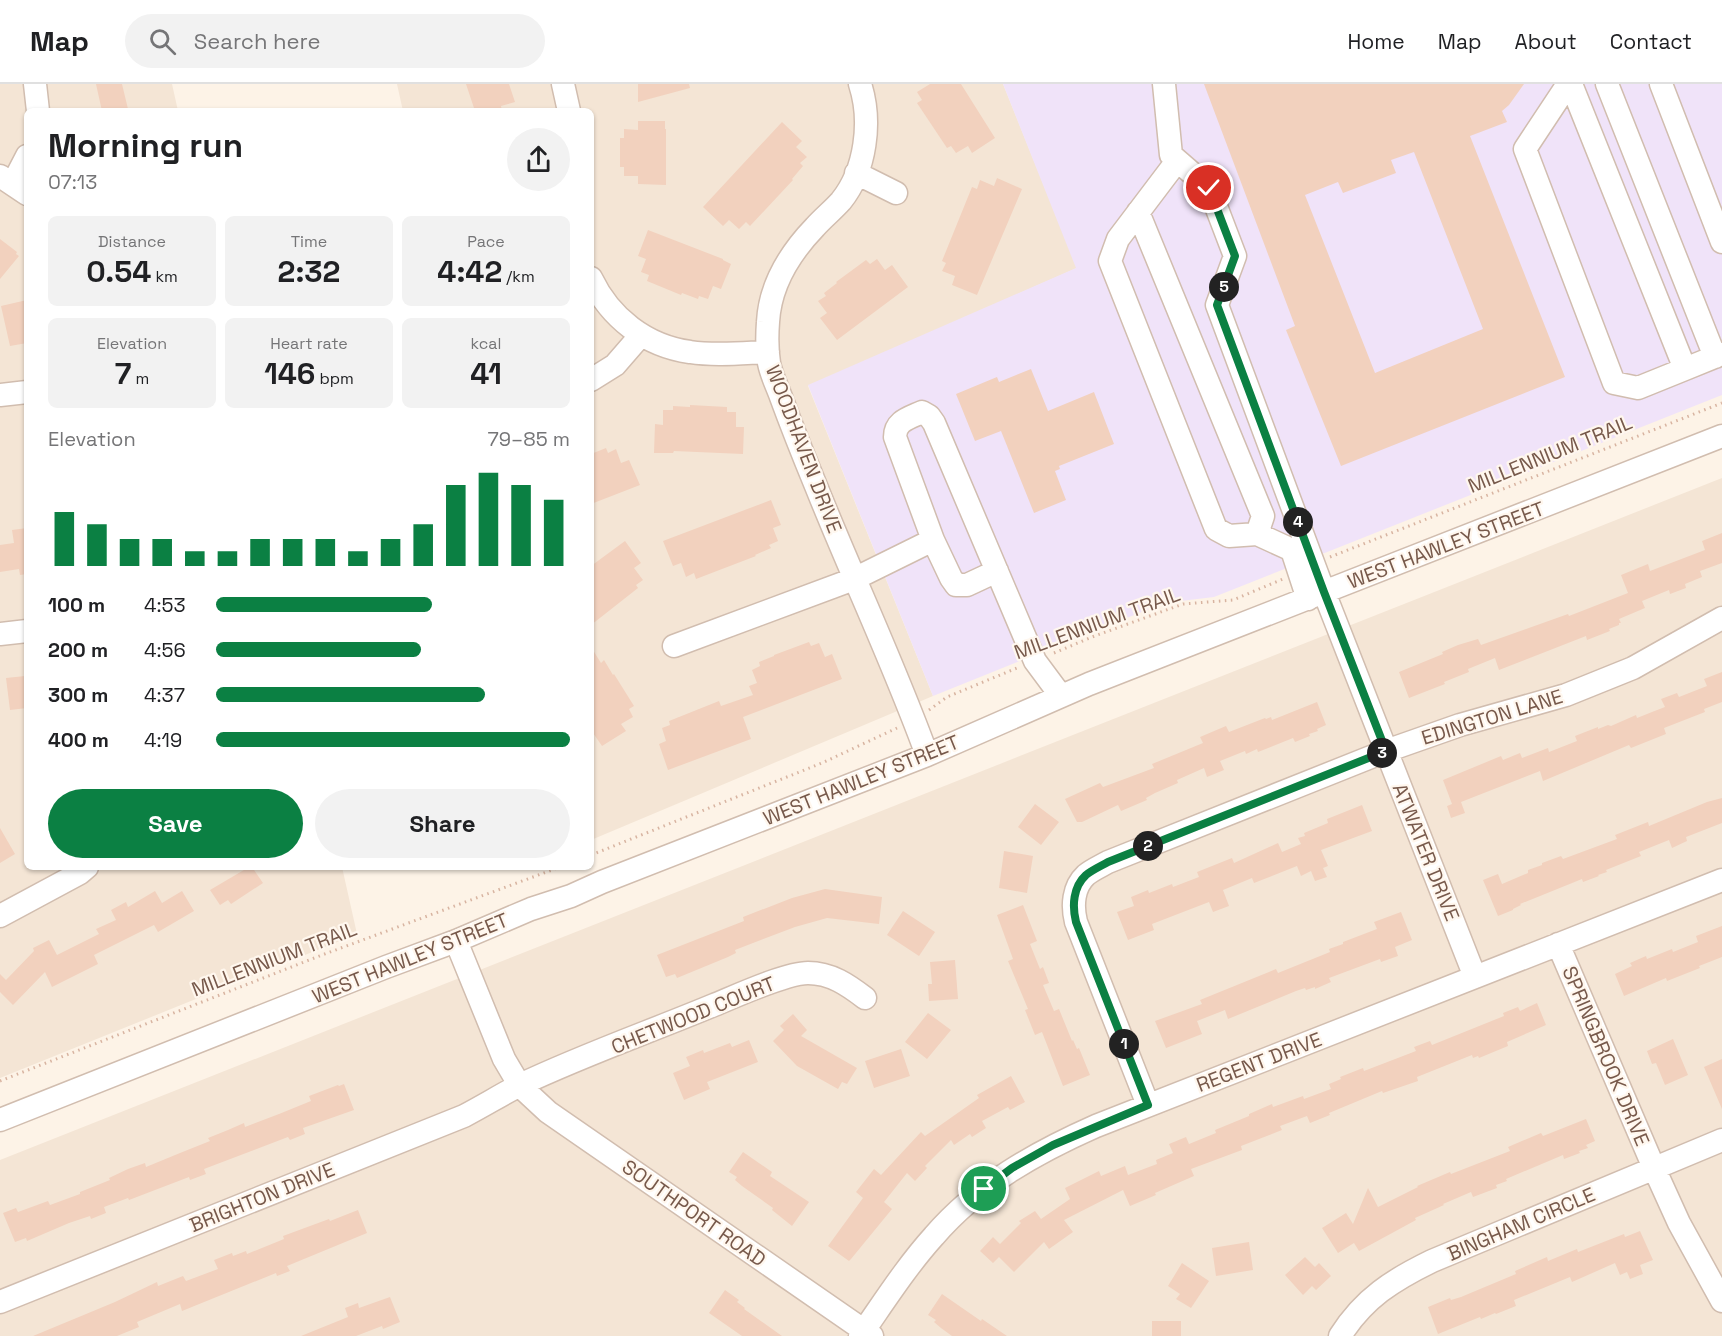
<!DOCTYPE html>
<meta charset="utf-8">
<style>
:root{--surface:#fff;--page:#f2f2f2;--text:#202124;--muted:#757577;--line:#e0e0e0;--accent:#0b8043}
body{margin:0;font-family:"Space Grotesk",sans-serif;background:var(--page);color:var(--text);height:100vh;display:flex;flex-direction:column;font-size:22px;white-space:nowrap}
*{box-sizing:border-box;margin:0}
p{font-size:20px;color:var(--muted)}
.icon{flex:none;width:33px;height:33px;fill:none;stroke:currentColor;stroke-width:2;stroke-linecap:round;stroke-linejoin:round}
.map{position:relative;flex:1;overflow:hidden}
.details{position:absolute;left:24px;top:24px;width:570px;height:762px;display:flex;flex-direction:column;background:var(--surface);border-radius:9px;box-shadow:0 2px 4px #0004}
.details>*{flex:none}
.pin{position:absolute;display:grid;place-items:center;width:51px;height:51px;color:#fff;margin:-26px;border:3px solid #fff;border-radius:50%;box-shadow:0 2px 6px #0007}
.km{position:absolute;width:30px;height:30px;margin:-15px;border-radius:50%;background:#222;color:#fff;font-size:16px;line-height:30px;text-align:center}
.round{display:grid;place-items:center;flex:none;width:63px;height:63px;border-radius:32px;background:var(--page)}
.overview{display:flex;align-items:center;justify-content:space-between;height:102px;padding:0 24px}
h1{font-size:33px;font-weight:600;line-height:45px}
.stats{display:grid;grid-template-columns:repeat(3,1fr);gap:9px;height:102px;padding:6px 24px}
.stats div{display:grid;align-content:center;border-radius:9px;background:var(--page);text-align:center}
.stats b{font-size:30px;font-weight:600}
.stats small{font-size:16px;font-weight:400}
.stats p{font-size:16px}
.chart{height:168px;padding:12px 24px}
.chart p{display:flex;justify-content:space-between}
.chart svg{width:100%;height:108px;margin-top:6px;stroke:var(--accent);stroke-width:6}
.action{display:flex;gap:12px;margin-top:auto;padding:12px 24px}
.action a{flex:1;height:69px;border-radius:36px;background:var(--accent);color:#fff;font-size:24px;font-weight:600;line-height:69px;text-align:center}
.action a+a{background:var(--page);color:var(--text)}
ul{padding:0 24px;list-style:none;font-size:20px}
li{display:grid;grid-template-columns:96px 72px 1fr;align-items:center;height:45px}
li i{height:15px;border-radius:8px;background:var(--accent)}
header{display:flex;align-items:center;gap:36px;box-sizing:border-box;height:84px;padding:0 30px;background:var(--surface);border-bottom:2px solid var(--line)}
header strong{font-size:28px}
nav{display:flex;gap:33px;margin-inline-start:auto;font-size:21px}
.search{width:420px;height:54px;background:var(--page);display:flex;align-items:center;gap:15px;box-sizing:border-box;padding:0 21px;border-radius:33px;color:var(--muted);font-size:22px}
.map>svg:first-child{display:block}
</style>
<header>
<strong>Map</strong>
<div class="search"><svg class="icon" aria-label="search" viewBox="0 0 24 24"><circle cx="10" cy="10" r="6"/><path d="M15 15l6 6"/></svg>Search here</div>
<nav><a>Home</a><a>Map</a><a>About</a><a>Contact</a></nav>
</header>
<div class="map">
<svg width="1722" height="1252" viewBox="0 0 1722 1252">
<rect width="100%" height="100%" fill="#fdf3e7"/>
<path fill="#f4e5d5" d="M0,0h172l6,27h-151v756h315l15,67 -357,144z
M397,0h606l74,184 -269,118 125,310 -342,144v-729h-188z
M1722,394v858h-1722v-176z"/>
<path fill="#f0e3f9" d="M1003,0h719v311l-508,202 -50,6 -231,93 -125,-311 268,-117z"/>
<path fill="#f2d1be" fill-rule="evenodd" d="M96,0h26l6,25 -12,2h-14z
M466,0h43l6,18 -14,4 1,5h-27z
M638,0h51l1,4 -52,14z
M930,0h31l34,54 -23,15 -4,-7 -12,7 -5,-7 -4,2 -30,-45 5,-3 -5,-8z
M1204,0h320l-15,21 -7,6 5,11 -37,14 95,241 -224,89 -55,-136 9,-4zM1414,68l69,177 -108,44 -70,-178 33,-13 5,11 53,-20 -5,-13z
M638,37h27v8h1v56l-28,-1v-8h-14v-9h-4v-29h4v-9l14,1z
M782,38l20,19 -6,6 11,10 -7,6 3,3 -11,13 1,1 -43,46 -4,-4 -7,7 -10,-9 -6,6 -20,-19z
M997,94l25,11 -45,106 -25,-10 3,-9 -13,-5 4,-8 -4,-2 30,-74 5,2 3,-9 14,6z
M648,146l75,29v1l8,4 -10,25 -8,-3 -5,13 -9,-3 -1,3 -16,-6 -1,2 -34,-14 2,-6 -8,-3 5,-13 -8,-3z
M0,155l17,13 -1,2 3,2 -19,23z
M877,175l8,11 7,-5 16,22 -71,53 -17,-22 7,-5 -9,-12 8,-5 -2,-3 13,-10 -1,-1 30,-22 4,4z
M27,216v43l-17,3 -9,-40z
M1031,285l17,42 46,-19 20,52 -55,22 1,3 -5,2 11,29 -32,13 -33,-82 -26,10 -19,-47 41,-17 2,5z
M690,321l37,2v5h9v15h8l-1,27 -69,-3 -1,2h-19l1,-29 8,1v-15h10v-4l17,1z
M606,364l2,5 8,-4 5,14 8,-3 11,25 -49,19v-50z
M771,416l10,25 -8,3 5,13 -9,4 2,3 -16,7 1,1 -60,23 -2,-6 -8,4 -5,-14 -8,3 -10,-25z
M27,444v46l-7,1 -1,-6 -19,3v-27l14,-2 -2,-13z
M1722,449v30l-22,8 2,6 -17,7 1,4 -16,6 -1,-4 -27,11 3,7 -26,11 2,4h-2v2l-10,4 1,2 -23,9 -1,-4 -87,34 -4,-12 -27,11 1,3 -25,10 1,2 -36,14 -10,-26 44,-18 -1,-2 16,-7 20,-6 3,6 87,-31 1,2 59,-23 -7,-18 27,-11 2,7 55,-21 -3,-9z
M625,457l16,22 -7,5 9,12 -7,5 2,3 -47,37v-59z
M809,558l2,4 8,-3 6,14 7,-3 10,25 -99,38 8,22 -83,31 -9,-26 7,-3 -4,-13 8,-3 -1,-4 50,-20 2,5 32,-11 -4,-9 8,-3 -5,-13 8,-4 -1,-4 15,-6v-1z
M591,563l10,16 3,-3 9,15 1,-1 20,32 -5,3 4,8 -12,7 5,7 -24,15 -11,-16z
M1722,588v30l-18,7 1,3 -41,16 2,6 -35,14 -2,-3 -86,36 -3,-10 -79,31 4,11 -14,5 -4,-12 5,-2 -9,-24 58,-24 2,4 17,-7 2,5 26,-10 1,4 28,-11 -2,-5 23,-9v2l10,-4 3,1 25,-11 1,3 15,-6 13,-5 -4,-8 16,-6 2,4 28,-11 -3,-7z
M25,592l1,7h1v25l-17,2 -4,-32z
M1317,618l9,23 -9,4 1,2 -9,3 1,2 -15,6 -2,-4 -35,14 -1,-3 -11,5 -1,-3 -25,10 4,9 -17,7 -3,-9 -27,12 1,3 -23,10 -9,5 1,2 -26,11 -3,-6 -36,17h-5l-12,-23 35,-16 3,4 51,-19 -2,-4 51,-21 -3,-6 26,-11 3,6 36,-14 1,1 5,-2 1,3z
M1722,714v25l-36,14 1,4 -15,7 -3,-8 -30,12 2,4 -35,14 1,2 -9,3 1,1 -16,6 -1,-3 -62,25 1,1 -8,4v1l-15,6 -15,-36 15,-6 4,10 26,-11v-3l14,-5v-2l19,-7 2,3 54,-20 -2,-4 33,-13 1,4 58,-24z
M1035,720l24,18 -18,23 -23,-18z
M1362,721l10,26 -51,19 7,16 -5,2 4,9 -12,4 -4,-10 -10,5 -4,-10 -43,17 -2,-5 -29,12 6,16 -16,6 -4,-10 -57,22 2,6 -26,10 -11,-28 17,-6 -3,-9 17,-7 1,3 23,-9 1,3 26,-10 -2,-5 35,-14 2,5 44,-20 4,9 19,-8 -3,-6 7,-2 -1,-3 24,-10 -1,-4z
M0,744l15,26 -15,9z
M1004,767l29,5 -6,37 -28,-5z
M249,783h3l11,16 -32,21 -3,-4 -8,5 -10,-15z
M825,805l57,8 -3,27 -52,-6 -32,9 -42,16 -18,7 1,3 -8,4 -51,21 -2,-4 -9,3 -9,-22 87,-34 -1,-4 49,-19z
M155,807l7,12 20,-12 12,20 -36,21 -4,-7 -60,30 4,9 -46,23 -7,-15 -32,33 -13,-13v-18l6,6 28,-29 -1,-3 16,-8 8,15 42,-21 -3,-5 20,-9 -5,-10 15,-8 2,5z
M1023,821l14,36 -7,3 10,25 3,-2 6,16 -6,2 11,26 5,-2 13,32 1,-1 4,9 2,-1 11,27 -27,11 -21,-54 -7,3 -10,-25 3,-1 -20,-48 5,-2 -16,-44z
M903,827l32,21 -16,24 -32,-21z
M1401,828l11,28 -17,7 3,9 -17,6 -1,-3 -51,19 2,4 -16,7v-2l-9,3 -1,-2 -9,3 -68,28 -3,-9 -28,11 5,13 -36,14 -11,-27 47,-17 -2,-4 76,-31 2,4 52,-21 -1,-3 14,-5v-2l34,-13 -3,-7z
M1722,842v31l-23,9 1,2 -33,13 -1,-3 -42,18 -9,-22 17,-8 -2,-3 16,-7 1,3 25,-10 1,3 25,-10 -2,-6z
M955,876l3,39 -29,2 -1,-17h4l-2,-22z
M1537,919l9,22 -39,17 1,4 -29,12 -1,-2 -5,2 -1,-3 -55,22 1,4 -35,12 -1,-2 -53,22 1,2 -20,8 -3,-7 -27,10 2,4 -41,16 1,4 -51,19 3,7 -39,17 1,2 -26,11 -7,-16 -59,30 9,12 -24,17 -5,-7 -30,30 -15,-15 -6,6 -13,-12 13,-14 7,7 21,-21 -2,-2 16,-10 6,8 29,-20 -5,-11 34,-17 2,5 24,-10 3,9 29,-11 -1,-4 17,-7 -4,-9 17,-7 3,7 27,-11 -1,-3 34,-14v-2l23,-10 1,3 30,-11 1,3 27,-10 -2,-5 12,-5 -1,-2 23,-9 1,3 52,-20 -2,-4 16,-6 2,4 72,-29 -1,-3 15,-6 2,4z
M928,929l23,17 -24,29 -22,-17z
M793,930l14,16 -6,6 56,32 -10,16 -5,-2 -4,7 -41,-23 -24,-25 11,-11 -4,-4z
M1673,955l15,36 -23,10 -9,-22 -4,1 -5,-13z
M749,956l9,22 -51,20 3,7 -26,11 -11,-27 17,-7 -4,-9 17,-7 1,3 26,-10 2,4z
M901,965l9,27 -36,12 -9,-27z
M1722,975v50l-18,-42z
M1011,992l14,26 -15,8 -2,-3 -26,14 4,7 -14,9 -2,-3 -16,11 -3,-5 -26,26 2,2 -12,13 -8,-8 -23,29 8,7 -41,50 -2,2 -21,-15 35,-48 -7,-6 18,-23 7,6 40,-43 4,4 54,-38 -2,-3z
M344,1000l10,26 -51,18 2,6 -15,6 -2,-3 -84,32 2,5 -16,6 -1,-3 -60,23 -1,-2 -24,9 2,6 -15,6 -1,-3 -21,7 -42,18 -1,-3 -11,4 -12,-29 13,-5 2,4 30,-11 2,4 30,-11v-2l30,-12 -1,-2 19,-9 17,-6 1,4 34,-14 30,-12 -2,-3 20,-8 16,-7 1,4 34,-13 32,-13 -2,-5 29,-11 1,1z
M1586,1035l9,22 -9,4 2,3 -9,3 1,2 -16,6 -1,-4 -57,24 1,2 -11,4 1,3 -24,9 -2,-5 -28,12 1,1 -29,13 1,2 -57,31 -5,-8 -16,10 -16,-25 24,-15 7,11 15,-36 10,19 40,-20 -1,-1 33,-14 1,2 59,-23 -2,-4 33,-14 2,3z
M743,1068l29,20 -2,4 39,26 -17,24 -20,-16 1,-2 -31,-22 -7,-6 2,-3 -8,-5z
M358,1126l9,23 -80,33 3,5 -13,5 -1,-3 -94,38 -2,-7 -43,18 2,5 -22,9h-84l82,-34 42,-20 1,4 25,-10 3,5 32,-12 -4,-9 18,-7 1,3 13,-5 1,3 37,-15 -1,-3 46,-17 1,2z
M1640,1147l13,29 -13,5 3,9 -13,5 -3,-7 -7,3 -5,-12 -43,19 -2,-5 -56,23 2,6 -20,8 -1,-1 -14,6 -1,-2 -42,17 -10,-27 22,-9 1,2 10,-3 55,-23 -1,-3 32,-14 1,4 29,-12 1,3 46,-18 1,3z
M1249,1158l4,28 -37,6 -4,-28z
M1305,1173l10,10 4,-4 12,13 -15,14 -4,-4 -9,9 -18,-20z
M1182,1179l27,18 -18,27 -15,-9 4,-5 -12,-8z
M725,1206l14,10 -2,2 8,6 -1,1 38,27h-40l-33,-23z
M942,1210l39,27 1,-2 25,17h-55l-11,-8 -7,-6 2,-2 -8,-5z
M390,1213l10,25 -17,7 -1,-3 -26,10h-55l47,-19 -3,-9 13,-5 1,5z
M1152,1237h29v15h-29z"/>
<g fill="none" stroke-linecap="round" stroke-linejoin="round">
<g stroke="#d1bdaf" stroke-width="25">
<path id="minor" d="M35,0l3,27
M563,0l6,27
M860,0c12,37 6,86 -19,117 -8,9 -18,17 -26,26 -25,26 -45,58 -47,95 -1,13 -1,28 1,41 2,11 8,23 12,34 11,30 23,60 35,89 36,90 78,178 111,269
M1164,0l7,71 38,33 26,68 -18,49 107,287 151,385
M1568,0l-43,65 89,234 24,5 47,-19
M1571,0l114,285 37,-15
M1607,0l108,273
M1661,0l61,158
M856,89l40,20
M0,92l27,18
M13,99l14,-27
M1138,128l125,304 -6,18 -28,2 -13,-7 -106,-268 8,-22 59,-78
M591,194c19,40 55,68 99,74 25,4 53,1 78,0
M591,296l24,-15 26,-30
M0,311l27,-3
M1257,450l35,16 16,49
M997,487l-30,14h-11l-5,-7 -18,-38 -38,-103c0,-16 14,-19 27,-25l7,4 5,7 101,238 26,35
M0,550l27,-3
M674,562l180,-67 79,-39
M0,832l80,-43 7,-6
M456,857l48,118 16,27 28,26 324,224
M1558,860l96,224 25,55 43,78
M1148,1021l-72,-183c-4,-16 -3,-35 10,-47 6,-5 15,-9 22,-13l278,-111 74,-26 106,-30 67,-27 89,-50
M0,1036l386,-153 70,-26 75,-32 40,-13 31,-14 325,-127 162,-71 633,-248
M0,1218l464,-186c19,-10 37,-21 56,-31 63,-30 129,-53 194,-80 22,-9 72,-32 94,-32 23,0 40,12 57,25
M860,1252c24,-34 46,-69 74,-100 44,-51 101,-83 162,-110l626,-246
M1340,1252c24,-38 53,-56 92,-75l290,-121"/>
</g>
<path stroke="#d8b4a1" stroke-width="3" stroke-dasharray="1.5 4.5" stroke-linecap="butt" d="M1330,473l392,-154
M1054,569l38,-16 91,-33 50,-4 50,-21
M929,626l18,-13 70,-29
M591,771l231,-92 75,-35
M0,997l322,-126 238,-88"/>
<use href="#minor" stroke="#fff" stroke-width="22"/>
</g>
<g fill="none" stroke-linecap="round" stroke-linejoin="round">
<g stroke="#fff" stroke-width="12">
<path id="route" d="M984,1105l28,-21 41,-23 95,-40 -72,-183c-4,-16 -3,-35 10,-47 6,-5 15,-9 22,-13l278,-111 -62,-159 -107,-287 18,-49 -26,-68"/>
</g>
<use href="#route" stroke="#0b8043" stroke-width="8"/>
</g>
<g text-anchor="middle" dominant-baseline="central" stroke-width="4.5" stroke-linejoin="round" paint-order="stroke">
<g font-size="20" fill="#77594b" stroke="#fff7ee">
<text transform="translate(804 365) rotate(69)">WOODHAVEN DRIVE</text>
<text transform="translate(1550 370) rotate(-22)">MILLENNIUM TRAIL</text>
<text transform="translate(1446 461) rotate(-21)">WEST HAWLEY STREET</text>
<text transform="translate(1097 539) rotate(-20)">MILLENNIUM TRAIL</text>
<text transform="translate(1492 633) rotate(-17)">EDINGTON LANE</text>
<text transform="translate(861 696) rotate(-22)">WEST HAWLEY STREET</text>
<text transform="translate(1426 768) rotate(68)">ATWATER DRIVE</text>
<text transform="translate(410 874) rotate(-22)">WEST HAWLEY STREET</text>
<text transform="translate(274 875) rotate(-21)">MILLENNIUM TRAIL</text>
<text transform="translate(693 931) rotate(-22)">CHETWOOD COURT</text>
<text transform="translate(1606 972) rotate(67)">SPRINGBROOK DRIVE</text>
<text transform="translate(1259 978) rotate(-21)">REGENT DRIVE</text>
<text transform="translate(262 1113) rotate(-22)">BRIGHTON DRIVE</text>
<text transform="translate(694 1129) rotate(35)">SOUTHPORT ROAD</text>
<text transform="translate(1521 1140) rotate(-23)">BINGHAM CIRCLE</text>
</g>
</g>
</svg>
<div class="pin" style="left:984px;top:1105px;background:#1e9e55"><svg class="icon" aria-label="arrive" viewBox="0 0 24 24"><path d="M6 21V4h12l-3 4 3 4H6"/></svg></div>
<div class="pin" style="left:1209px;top:104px;background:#d93025"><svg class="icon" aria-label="check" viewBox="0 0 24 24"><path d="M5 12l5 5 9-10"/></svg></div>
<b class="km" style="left:1124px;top:960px">1</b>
<b class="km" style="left:1148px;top:762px">2</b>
<b class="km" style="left:1382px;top:669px">3</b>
<b class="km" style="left:1298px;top:438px">4</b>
<b class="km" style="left:1224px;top:203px">5</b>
<section class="details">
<div class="overview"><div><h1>Morning run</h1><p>07:13</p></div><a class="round"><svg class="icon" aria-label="share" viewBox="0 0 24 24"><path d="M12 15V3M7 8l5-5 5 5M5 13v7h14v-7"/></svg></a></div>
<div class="stats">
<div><p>Distance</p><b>0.54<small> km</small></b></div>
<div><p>Time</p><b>2:32</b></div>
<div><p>Pace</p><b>4:42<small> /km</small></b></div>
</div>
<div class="stats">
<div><p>Elevation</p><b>7<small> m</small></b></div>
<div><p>Heart rate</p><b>146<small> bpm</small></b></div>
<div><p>kcal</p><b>41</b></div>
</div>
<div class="chart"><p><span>Elevation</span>79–85 m</p>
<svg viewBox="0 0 160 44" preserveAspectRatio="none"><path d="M5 44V22M15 44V27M25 44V33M35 44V33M45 44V38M55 44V38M65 44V33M75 44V33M85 44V33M95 44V38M105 44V33M115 44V27M125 44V11M135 44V6M145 44V11M155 44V17"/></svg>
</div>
<ul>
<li><b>100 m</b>4:53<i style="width:61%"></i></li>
<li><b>200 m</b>4:56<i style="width:58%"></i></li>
<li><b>300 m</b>4:37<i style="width:76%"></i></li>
<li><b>400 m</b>4:19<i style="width:100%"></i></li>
</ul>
<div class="action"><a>Save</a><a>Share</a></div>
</section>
</div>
